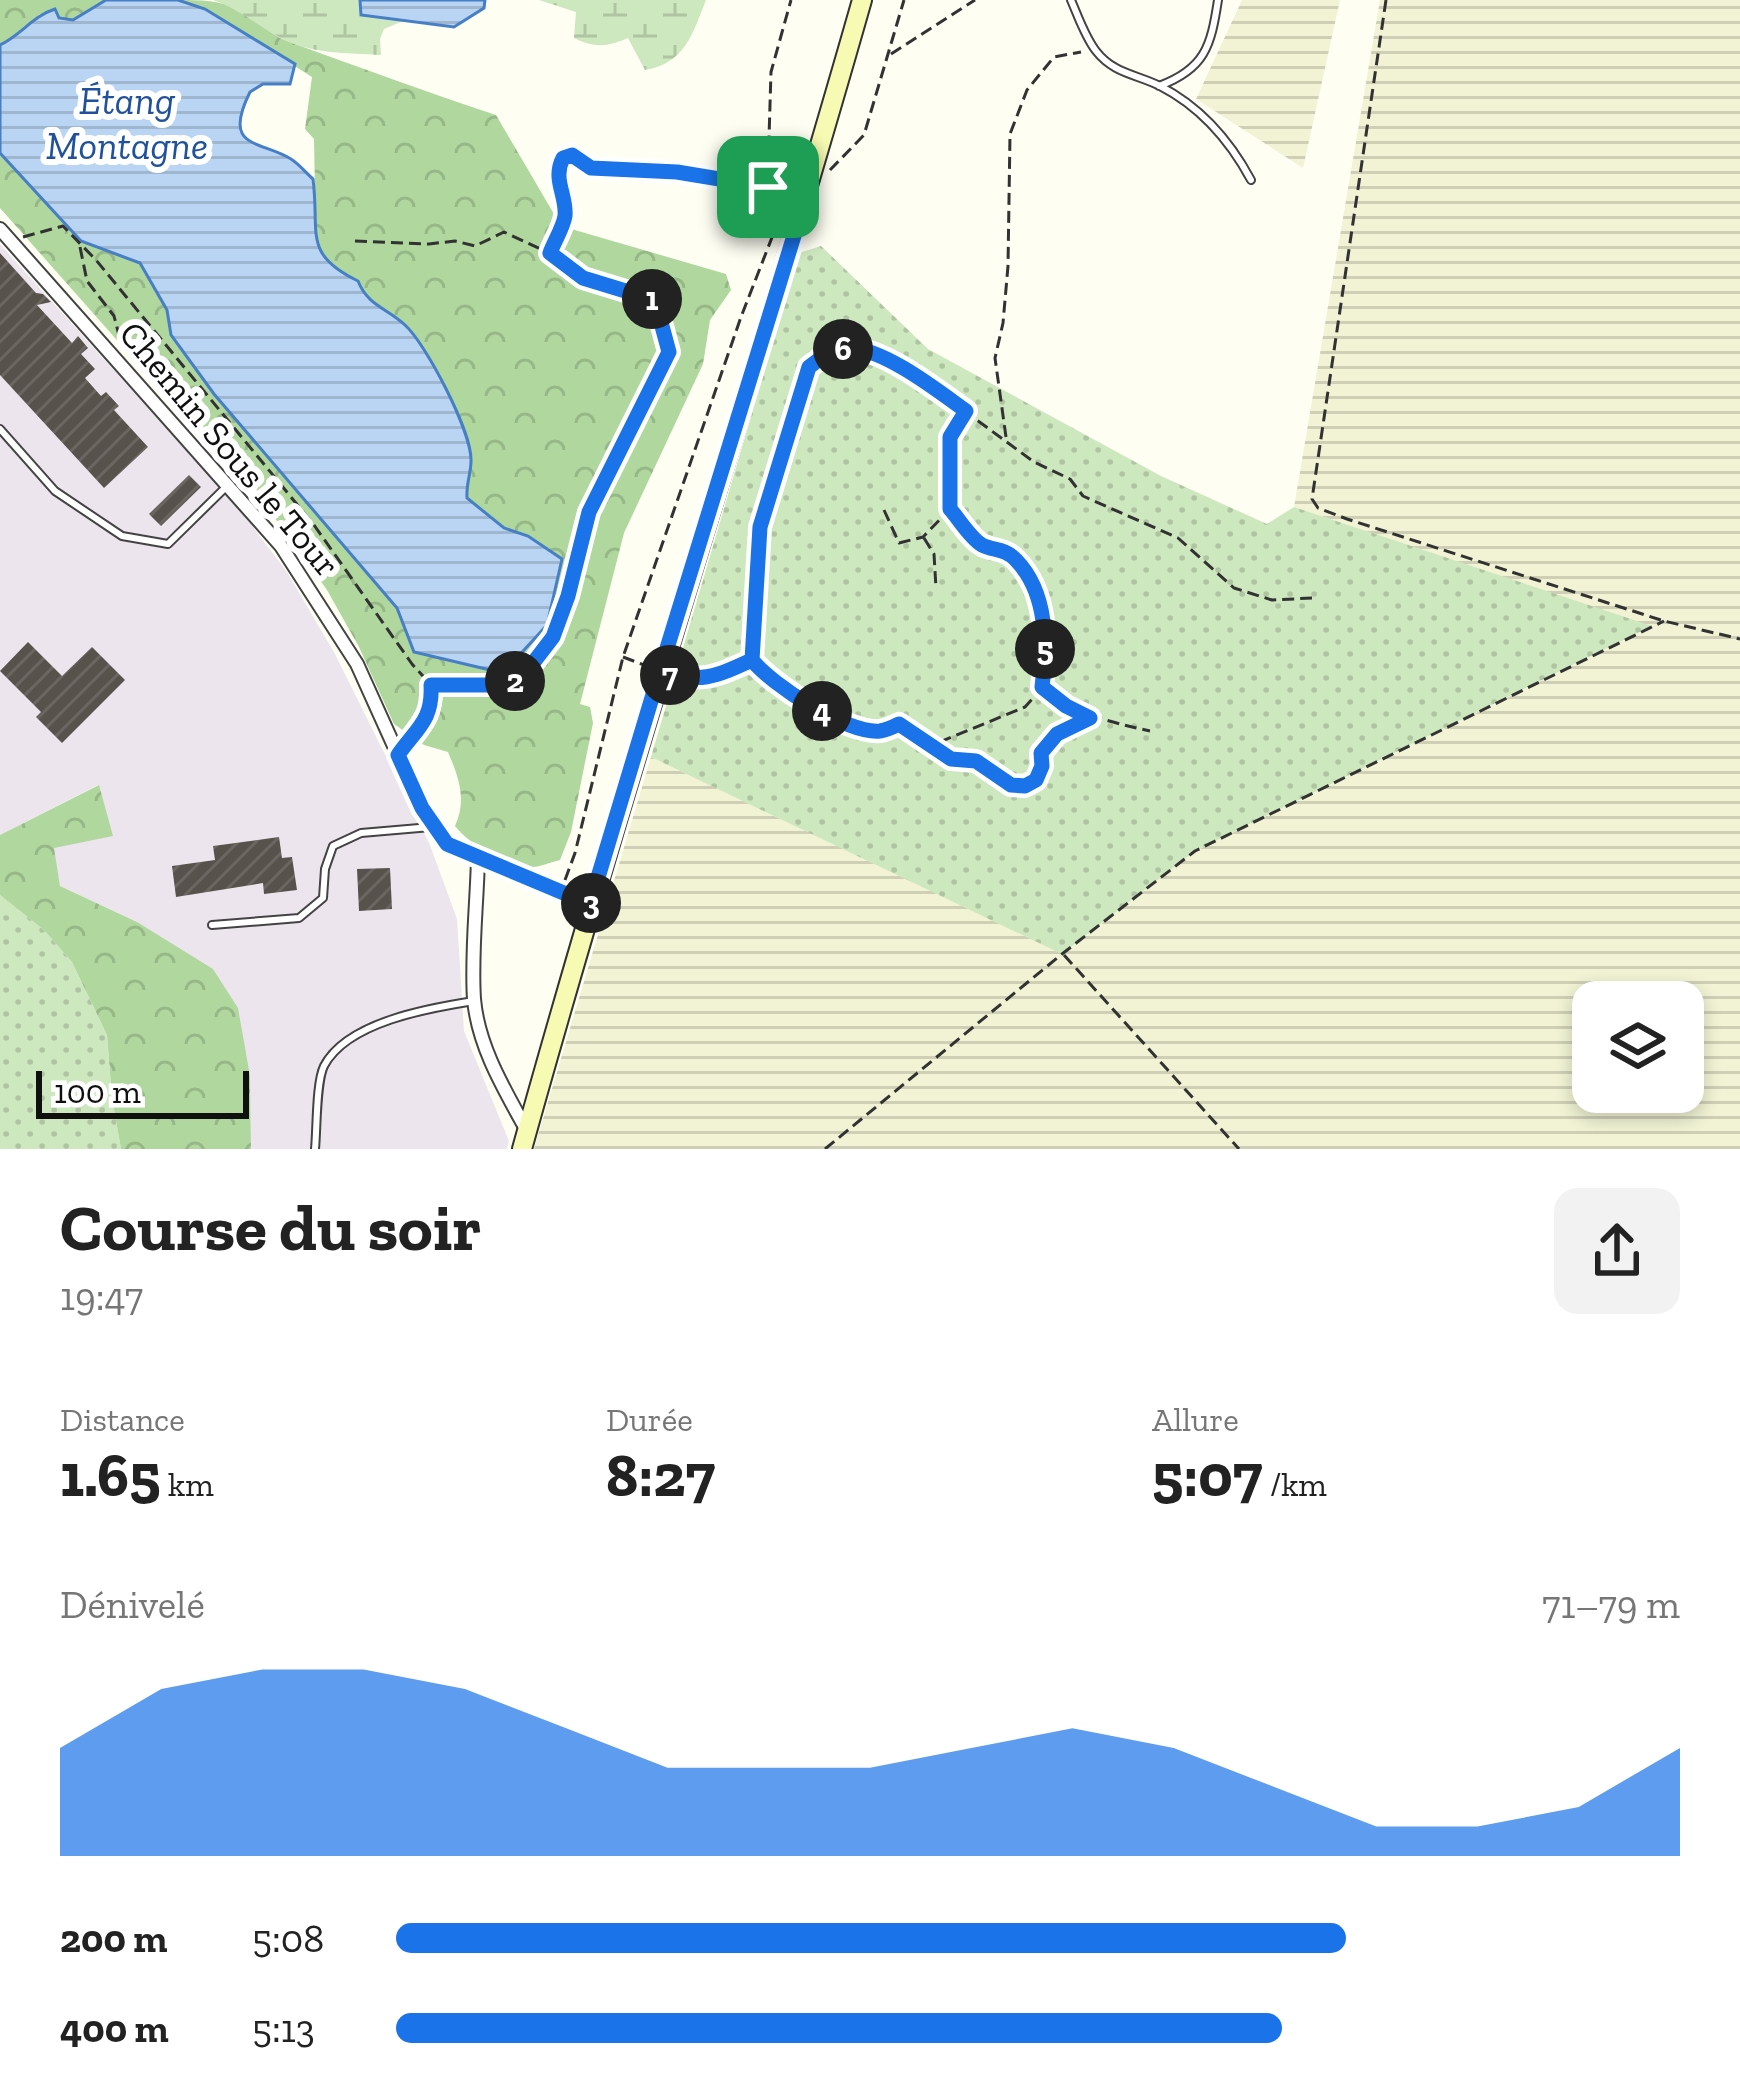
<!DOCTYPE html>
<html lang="fr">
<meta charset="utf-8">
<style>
:root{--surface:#fff;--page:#f2f2f2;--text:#222;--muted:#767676;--accent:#1a73e8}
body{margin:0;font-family:"Zilla Slab",serif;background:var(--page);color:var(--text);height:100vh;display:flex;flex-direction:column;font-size:45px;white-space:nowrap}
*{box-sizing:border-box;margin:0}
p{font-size:39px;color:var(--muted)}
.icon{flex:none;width:66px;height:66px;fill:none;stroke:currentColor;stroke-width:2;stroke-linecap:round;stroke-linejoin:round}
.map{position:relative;height:1149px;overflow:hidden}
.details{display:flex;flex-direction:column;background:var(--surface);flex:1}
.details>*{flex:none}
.controls{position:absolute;left:1572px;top:981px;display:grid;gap:24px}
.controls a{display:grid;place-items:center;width:132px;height:132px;border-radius:24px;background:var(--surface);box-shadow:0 6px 18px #0003;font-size:60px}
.scale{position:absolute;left:36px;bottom:30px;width:213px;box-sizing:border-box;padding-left:12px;border:6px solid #101010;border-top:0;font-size:33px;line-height:42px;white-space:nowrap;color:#101010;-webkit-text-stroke:9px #fff;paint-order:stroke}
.pin{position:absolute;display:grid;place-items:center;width:102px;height:102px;color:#fff;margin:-51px;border-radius:24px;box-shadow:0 6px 18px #0006}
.km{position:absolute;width:60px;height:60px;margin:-30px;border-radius:50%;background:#222;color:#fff;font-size:33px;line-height:60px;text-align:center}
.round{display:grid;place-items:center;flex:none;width:126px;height:126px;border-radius:24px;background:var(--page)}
.headline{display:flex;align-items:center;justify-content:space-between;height:204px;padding:0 60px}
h1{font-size:66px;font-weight:700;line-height:90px}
.stats{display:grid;grid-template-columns:repeat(3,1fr);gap:18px;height:204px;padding:12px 60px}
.stats div{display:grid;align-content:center}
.stats b{font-size:60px;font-weight:700}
.stats small{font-size:33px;font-weight:400}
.stats p{font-size:33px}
.chart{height:336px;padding:24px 60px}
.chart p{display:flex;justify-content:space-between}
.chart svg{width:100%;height:216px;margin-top:12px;fill:var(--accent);opacity:.7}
ul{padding:0 60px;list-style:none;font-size:39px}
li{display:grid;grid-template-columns:192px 144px 1fr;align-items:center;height:90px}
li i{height:30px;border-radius:15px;background:var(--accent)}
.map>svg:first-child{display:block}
</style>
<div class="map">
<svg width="1740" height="1149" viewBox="0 0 1740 1149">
<defs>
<pattern id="farmland-rules" width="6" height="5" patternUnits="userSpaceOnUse" patternTransform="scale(3)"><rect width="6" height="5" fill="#f1f3d4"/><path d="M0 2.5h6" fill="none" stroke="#cecfb5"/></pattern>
<pattern id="grass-dots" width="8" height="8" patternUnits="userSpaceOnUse" patternTransform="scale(3)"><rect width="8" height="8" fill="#cde7be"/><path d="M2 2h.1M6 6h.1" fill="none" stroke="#afc5a2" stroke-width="1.8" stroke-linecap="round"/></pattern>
<pattern id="forest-crowns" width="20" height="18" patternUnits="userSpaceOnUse" patternTransform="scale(3)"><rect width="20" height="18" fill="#afd79e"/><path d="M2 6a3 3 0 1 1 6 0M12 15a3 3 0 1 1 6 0" fill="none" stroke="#96b887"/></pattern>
<pattern id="wetland-marsh" width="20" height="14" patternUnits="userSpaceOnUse" patternTransform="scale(3)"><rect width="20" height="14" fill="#cde7be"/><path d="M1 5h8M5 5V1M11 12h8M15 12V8" fill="none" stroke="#afc5a2"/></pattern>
<pattern id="water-rules" width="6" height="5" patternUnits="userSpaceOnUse" patternTransform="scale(3)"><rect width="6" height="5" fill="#bad5f3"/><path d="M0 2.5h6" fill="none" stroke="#9fb6cf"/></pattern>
<pattern id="building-hatch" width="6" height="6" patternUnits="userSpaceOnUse" patternTransform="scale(3)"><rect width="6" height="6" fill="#58524c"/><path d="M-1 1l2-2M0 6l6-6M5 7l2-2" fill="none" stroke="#6b6661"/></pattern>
</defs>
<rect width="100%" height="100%" fill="#fefef3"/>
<path fill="#ede5ed" d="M0,244l240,266 47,62 48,82 95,191 27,74 7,112 45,110 -2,8h-256l-1,-73 -113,-154 -77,-36 -7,-38 45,-63 -98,50z"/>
<path fill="url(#farmland-rules)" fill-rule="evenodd" d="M1242,0h98l-37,168 -107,-69z
M1380,0h360v1149h-1206l117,-392 412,197 132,-103 456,-224 -357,-120zM1593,1002h90v90h-90z"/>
<path fill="url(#grass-dots)" d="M821,246l107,103 233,127 106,48 27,-17 358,119 -457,225 -133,103 -411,-197 148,-504z
M0,895l44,35 28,32 35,73 5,63 9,51h-121z"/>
<path fill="url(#forest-crowns)" d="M0,0h106l-33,20 -33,-6 -27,25 -13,6z
M178,0c22,0 42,0 63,10 16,8 28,25 46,31 69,25 139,51 209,74l65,111 165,48 5,16 -21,30 -7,44 -79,169 -44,171 10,3 3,16 -22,109 -11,28c-9,2 -20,7 -28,7 -27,-2 -61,-21 -77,-41 12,-26 4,-48 -7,-74l-24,-7 -30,-21 -35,-77 -32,-57 -42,-60 -285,-322v-55l81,88 59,22 27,47 5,25 42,59 183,214 17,44 114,-116 -24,-8 -37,-30c-1,-13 4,-25 4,-37 0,-36 -44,-109 -67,-136 -16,-20 -34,-16 -46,-44 -21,-10 -33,-16 -42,-38l-2,-104 -9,-10 7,-52 -107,-68z
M99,785l14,51 -59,12 6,38 77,36 76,47 25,39 12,68 1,73h-130l-9,-51 -5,-63 -35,-73 -28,-32 -44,-35v-60z"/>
<path fill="url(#wetland-marsh)" d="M213,0h147l1,15 42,6 -19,8 -4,10 1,16c-33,-2 -73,-1 -102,-18 -24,-13 -40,-28 -66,-37z
M539,0h167c-14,35 -21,63 -61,70l-17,-32c-21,9 -33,10 -54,0l2,-26z"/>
<path fill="url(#water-rules)" stroke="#467fc5" stroke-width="3" d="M106,0h72l27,9 90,55 -5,20h-27l-13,8c-29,58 11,48 41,67 8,5 15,14 22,20 7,54 -11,75 45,102 10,25 29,27 47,44 21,19 67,107 66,136 0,12 -5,23 -4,37l37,30 24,8 34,23 -15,66 -44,48 -89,-21 -17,-44 -183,-214 -43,-59 -4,-25 -27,-47 -59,-22 -81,-88v-108c21,-10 33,-29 55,-36l4,9 14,2z
M360,0h125l-1,8 -30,19 -93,-12z"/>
<path fill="url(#building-hatch)" d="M0,253l36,40 7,1 8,8 -14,3 35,38 6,-7 10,12 -7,6 14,15 -10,9 16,18 5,-4 13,14 -5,4 34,37 -44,41 -104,-113z
M189,475l12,12 -40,39 -12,-12z
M28,642l34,34 30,-29 33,33 -63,63 -26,-26 5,-5 -41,-41z
M279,837l3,21 10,-1 5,33 -33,4 -1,-11 -87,14 -4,-31 43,-6 -2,-14z
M390,868l2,41 -33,2 -2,-42z"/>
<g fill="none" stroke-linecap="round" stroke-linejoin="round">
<g stroke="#434343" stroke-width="10">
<path id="lane" d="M1071,0c7,16 14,37 25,51 18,23 40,23 64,35 41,21 70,55 91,94
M1159,86c46,-17 52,-40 59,-86
M0,429l55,62 67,45 46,8 59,-58
M212,925l87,-7 24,-20 2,-29 8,-23 28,-13 70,-6
M315,1149c2,-20 1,-67 9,-83 23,-44 105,-58 150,-65"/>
</g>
<g stroke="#434343" stroke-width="16">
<path id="street" d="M0,229l281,317 76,118 65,144 25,36 143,60
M478,858c-1,46 -7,95 -4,141 4,47 30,90 52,130"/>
</g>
<g stroke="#323232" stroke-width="22">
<path id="secondary" d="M522,1149c107,-385 231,-765 340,-1149"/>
</g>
<path stroke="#323232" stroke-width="3" stroke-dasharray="12 6" stroke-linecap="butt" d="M1386,0l-74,499 6,9 29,11 317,102 76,18
M891,54l84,-54
M569,147l11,17 11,4c53,5 153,-2 194,32
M830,170l34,-35 40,-135
M762,183l7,-45 2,-66 20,-72
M23,237l40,-11 33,34 218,265 98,139 19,21 1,22 -3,11 -23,26
M355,241l74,3 26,-3 20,5 29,-14 45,21 34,25 72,22 14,52 -80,160 -21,84 -15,41 -33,43 -29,5h-60
M80,247l7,34 27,35 8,31
M550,251c6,-12 15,-27 14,-40 -1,-21 -11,-32 -1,-53l6,-1
M1006,437l-11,-79 8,-35 5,-57 2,-132 17,-44 27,-33 27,-5
M884,510l15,33 24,-6 26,-27
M924,538l10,16 2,34
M623,657l21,8
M753,662c20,24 96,72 128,69 6,-1 12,-4 18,-7l31,22 95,-39 18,-20 2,-26 -5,-59 -23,-41 -16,-12 -20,-4 -31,-36v-72l15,-25
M675,676l38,2 39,-18 8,-133 49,-160 22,-15 19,-4 30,8 56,34 98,72 36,17 13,17 95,42 56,50 38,12 40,-2
M1044,688c33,27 66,34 106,43
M932,747c16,11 27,9 45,14 10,3 14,12 22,18 24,17 45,0 42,-26l16,-19 33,-16
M565,880l10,-27 48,-196 118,-340 37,-95
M1064,955l175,194
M825,1149l237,-195 133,-103 469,-230"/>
<use href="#lane" stroke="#fff" stroke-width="6"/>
<use href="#street" stroke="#fff" stroke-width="12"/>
<use href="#secondary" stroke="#f7fab2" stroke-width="18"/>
</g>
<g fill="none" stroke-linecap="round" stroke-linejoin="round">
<g stroke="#fff" stroke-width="24">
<path id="route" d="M768,187l-91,-15 -86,-4 -19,-13 -9,3c-11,22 4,37 2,58 -2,12 -11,26 -15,37l33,25 72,22 14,52 -80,160 -21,84 -15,41 -33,43 -29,5h-60c2,35 -14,43 -33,70l24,53 25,36 143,60 70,-233c40,13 55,6 92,-11 20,25 95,74 128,71 7,-1 13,-4 19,-7l52,35 25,2 35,24 14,1 11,-6 6,-14 -1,-13 16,-19 33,-16 -24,-12 -24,-19c5,-42 6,-94 -26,-127 -11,-12 -22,-9 -34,-15 -12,-7 -23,-26 -32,-36v-72l16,-26c-28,-20 -80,-61 -115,-63 -17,-1 -30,10 -42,19l-49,160 -8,133c-37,17 -52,24 -92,11l141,-458 -33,-26"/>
</g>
<use href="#route" stroke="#1a73e8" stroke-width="15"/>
</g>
<g text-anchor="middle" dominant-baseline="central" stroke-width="12" stroke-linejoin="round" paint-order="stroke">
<g font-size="36" fill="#101010" stroke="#fff">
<text transform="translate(230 449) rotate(50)">Chemin Sous le Tour</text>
</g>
<g font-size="39" font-style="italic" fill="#20529b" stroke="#fff">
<text x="127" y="100">Étang<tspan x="127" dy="45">Montagne</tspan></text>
</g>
</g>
</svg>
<div class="controls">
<a><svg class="icon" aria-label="layers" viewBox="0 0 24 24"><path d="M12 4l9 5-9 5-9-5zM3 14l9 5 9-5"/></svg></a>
</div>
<div class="scale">100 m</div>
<div class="pin" style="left:768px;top:187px;background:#1e9e55"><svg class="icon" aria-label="arrive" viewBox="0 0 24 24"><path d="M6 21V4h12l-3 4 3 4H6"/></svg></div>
<b class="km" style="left:652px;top:299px">1</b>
<b class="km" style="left:515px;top:681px">2</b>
<b class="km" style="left:591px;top:903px">3</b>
<b class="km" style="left:822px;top:711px">4</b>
<b class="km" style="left:1045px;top:649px">5</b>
<b class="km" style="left:843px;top:349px">6</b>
<b class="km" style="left:670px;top:675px">7</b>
</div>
<section class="details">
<div class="headline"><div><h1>Course du soir</h1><p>19:47</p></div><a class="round"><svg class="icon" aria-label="share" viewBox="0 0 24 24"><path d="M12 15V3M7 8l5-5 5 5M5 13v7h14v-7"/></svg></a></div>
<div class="stats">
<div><p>Distance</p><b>1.65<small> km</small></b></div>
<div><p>Durée</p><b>8:27</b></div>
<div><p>Allure</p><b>5:07<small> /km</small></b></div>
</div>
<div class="chart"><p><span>Dénivelé</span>71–79 m</p>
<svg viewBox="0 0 160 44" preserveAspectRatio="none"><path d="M0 44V22L10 10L20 6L30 6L40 10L50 18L60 26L70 26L80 26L90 22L100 18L110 22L120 30L130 38L140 38L150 34L160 22V44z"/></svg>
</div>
<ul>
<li><b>200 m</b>5:08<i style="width:74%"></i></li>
<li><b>400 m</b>5:13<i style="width:69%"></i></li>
</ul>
</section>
